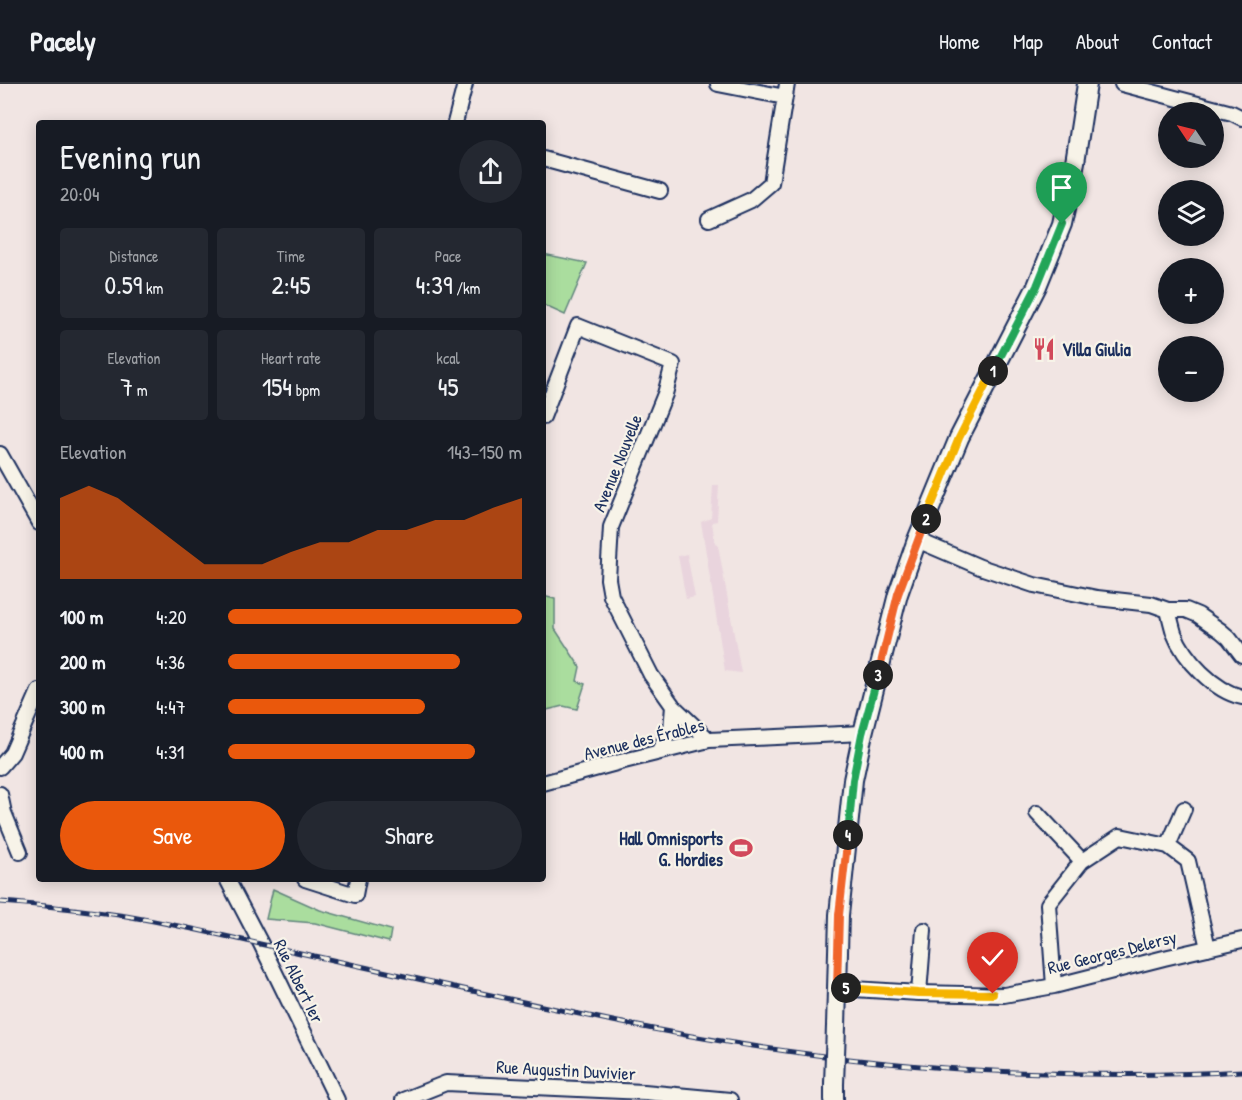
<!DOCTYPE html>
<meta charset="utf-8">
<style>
:root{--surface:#171b24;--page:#242831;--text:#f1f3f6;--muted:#9ea1a6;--line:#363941;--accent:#ea580c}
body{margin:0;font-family:"Patrick Hand",sans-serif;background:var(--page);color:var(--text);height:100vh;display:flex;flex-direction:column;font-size:22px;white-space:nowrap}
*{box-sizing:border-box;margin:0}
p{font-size:20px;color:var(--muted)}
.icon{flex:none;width:33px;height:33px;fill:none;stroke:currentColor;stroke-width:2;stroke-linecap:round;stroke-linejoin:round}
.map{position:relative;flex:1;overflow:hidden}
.sheet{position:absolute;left:36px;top:36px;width:510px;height:762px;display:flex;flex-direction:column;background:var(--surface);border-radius:6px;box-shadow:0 3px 15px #0003}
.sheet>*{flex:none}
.needle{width:39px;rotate:305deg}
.controls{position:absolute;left:1158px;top:18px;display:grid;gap:12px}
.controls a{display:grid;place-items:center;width:66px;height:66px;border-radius:50%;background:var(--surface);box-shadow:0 3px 15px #0003;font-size:30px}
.pin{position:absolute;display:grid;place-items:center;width:51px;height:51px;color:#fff;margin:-62px -26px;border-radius:50% 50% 50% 0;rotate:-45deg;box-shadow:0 0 6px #0007}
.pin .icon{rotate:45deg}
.km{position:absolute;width:30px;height:30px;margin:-15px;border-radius:50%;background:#222;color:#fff;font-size:16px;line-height:30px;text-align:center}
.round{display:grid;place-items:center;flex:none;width:63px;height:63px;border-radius:32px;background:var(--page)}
.head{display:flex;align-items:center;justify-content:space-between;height:102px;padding:0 24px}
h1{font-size:33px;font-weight:600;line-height:45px}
.figures{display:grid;grid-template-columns:repeat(3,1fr);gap:9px;height:102px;padding:6px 24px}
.figures div{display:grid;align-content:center;border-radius:6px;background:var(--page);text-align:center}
.figures b{font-size:26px;font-weight:600}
.figures small{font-size:16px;font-weight:400}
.figures p{font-size:16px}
.chart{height:168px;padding:12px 24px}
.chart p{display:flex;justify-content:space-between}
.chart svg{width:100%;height:108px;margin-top:6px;fill:var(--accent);opacity:.7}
.cta{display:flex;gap:12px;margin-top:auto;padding:12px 24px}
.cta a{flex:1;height:69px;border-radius:36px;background:var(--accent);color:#fff;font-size:24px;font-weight:600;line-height:69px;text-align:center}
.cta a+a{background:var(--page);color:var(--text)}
ul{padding:0 24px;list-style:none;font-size:20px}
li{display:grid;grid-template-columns:96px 72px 1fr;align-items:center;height:45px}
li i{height:15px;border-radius:8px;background:var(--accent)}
header{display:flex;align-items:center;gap:36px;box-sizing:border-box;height:84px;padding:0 30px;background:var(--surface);border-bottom:2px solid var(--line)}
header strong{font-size:28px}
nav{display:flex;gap:33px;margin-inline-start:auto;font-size:21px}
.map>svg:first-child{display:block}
</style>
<header>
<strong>Pacely</strong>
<nav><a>Home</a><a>Map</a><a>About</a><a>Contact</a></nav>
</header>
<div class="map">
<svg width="1242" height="1016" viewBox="0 0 1242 1016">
<rect width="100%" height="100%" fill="#f1e5e3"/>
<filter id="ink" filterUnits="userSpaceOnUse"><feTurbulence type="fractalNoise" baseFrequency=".0167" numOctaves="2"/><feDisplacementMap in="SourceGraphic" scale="12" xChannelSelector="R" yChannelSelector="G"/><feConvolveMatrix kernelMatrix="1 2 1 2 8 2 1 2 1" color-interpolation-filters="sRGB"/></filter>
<g filter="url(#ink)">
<path fill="#e9d4dd" d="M713,401h6l-2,36 -5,1 3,21 3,2 23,128 -16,-2 -24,-149 10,-4z
M687,470l8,43 -9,2 -8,-43z"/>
<path fill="#aadd9e" stroke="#62867e" stroke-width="1.5" d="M543,170l44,9 -22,52 -22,-10z
M543,512l12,3v30l25,38 -3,14 8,3 -8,25 -14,-3 -20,5z
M273,805l47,21 71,20 -2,12 -74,-19 -49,-4z"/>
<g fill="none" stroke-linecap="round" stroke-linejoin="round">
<g stroke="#1b2f5e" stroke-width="18">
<path id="minor" d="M718,0l67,13
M1122,0l110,29 10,5
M455,39l10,-39
M543,75l117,32
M709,135l42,-19 20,-17 16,-99
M543,333l35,-91 95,38 -8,30 -54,133 -3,52 3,17 40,79 22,31 36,34
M0,370l39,69
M917,456l63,27 54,18 63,13 54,6 17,6h18l12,5 23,16 8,7 13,17
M1168,526c2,8 4,16 6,23 10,26 40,58 68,64
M658,668l13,-22 2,-24
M0,683l12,-14 27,-62
M543,699l77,-21 89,-22 154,-7
M0,710l4,19 16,39
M1037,729l45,48
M1168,762l16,-37
M227,795l34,65 76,156
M305,795l50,16 3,-16
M1054,902l-6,-82 34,-43 38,-25 48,10 20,15 20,87
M837,904l82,5 85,2 50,-9 110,-28 78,-18
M919,909l5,-63
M403,1016l43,-17 198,9 86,8"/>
</g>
<g stroke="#1b2f5e" stroke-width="22">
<path id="major" d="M836,942l3,-111 14,-135 10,-47 35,-139 19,-54 42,-102 78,-152 25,-62 13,-62 12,-78
M834,1016v-16"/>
</g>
<use href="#minor" stroke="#f7f3e8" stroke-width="14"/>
<use href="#major" stroke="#f7f3e8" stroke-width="18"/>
<g stroke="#1b2f5e" stroke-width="5">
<path id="rail" d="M0,818c42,3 84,8 126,14 60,10 119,25 179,38 101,22 201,45 303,66 135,28 269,46 407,52 75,3 151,4 227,-1"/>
</g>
<use href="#rail" stroke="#f7f3e8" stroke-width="3" stroke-dasharray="9" stroke-linecap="butt"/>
<g stroke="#1b2f5e" stroke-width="22" stroke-linecap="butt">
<path id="major-bridge" d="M834,1000l2,-58"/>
</g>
<use href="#major-bridge" stroke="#f7f3e8" stroke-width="18"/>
</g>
</g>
<g fill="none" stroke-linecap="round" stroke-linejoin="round" filter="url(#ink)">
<g stroke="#fff" stroke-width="12">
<path id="split-1" d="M993,287l44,-85 25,-62"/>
</g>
<g stroke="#fff" stroke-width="12">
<path id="split-2" d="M926,435l33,-81 34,-67"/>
</g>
<g stroke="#fff" stroke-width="12">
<path id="split-3" d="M878,591l20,-81 28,-75"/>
</g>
<g stroke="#fff" stroke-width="12">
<path id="split-4" d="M848,751l5,-55 9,-46 16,-59"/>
</g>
<g stroke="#fff" stroke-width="12">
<path id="split-5" d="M846,904h-9l2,-73 9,-80"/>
</g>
<g stroke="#fff" stroke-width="12">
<path id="split-6" d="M846,904l73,5 74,1"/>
</g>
<use href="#split-1" stroke="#22a559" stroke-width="8"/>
<use href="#split-2" stroke="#f5b400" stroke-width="8"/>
<use href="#split-3" stroke="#f0652b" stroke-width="8"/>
<use href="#split-4" stroke="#22a559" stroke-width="8"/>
<use href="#split-5" stroke="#f0652b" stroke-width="8"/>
<use href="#split-6" stroke="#f5b400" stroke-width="8"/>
</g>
<defs>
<g id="restaurant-bare" transform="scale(1.8)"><path d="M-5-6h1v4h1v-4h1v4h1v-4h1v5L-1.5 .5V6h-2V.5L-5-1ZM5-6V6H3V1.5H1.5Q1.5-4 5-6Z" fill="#d1495b" stroke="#f7f3e8" stroke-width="2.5" paint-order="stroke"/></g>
<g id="stadium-bare" transform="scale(1.8)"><path d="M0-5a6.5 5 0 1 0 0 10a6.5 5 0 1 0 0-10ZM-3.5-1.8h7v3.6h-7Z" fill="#d1495b" stroke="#f7f3e8" stroke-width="2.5" paint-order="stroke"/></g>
</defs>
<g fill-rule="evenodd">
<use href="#restaurant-bare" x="1044" y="265"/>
<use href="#stadium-bare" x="741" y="764"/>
</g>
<g text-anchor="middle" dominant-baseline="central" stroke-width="4.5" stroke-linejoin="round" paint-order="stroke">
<g font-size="18" font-weight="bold" fill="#1b2f5e" stroke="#f7f3e8" text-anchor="start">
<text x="1062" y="265">Villa Giulia</text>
<text x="723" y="754" text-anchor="end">Hall Omnisports<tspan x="723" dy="21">G. Hordies</tspan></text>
</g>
<g font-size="18" fill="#1b2f5e" stroke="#f7f3e8">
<text transform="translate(617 379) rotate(-68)">Avenue Nouvelle</text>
<text transform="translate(644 655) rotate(-14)">Avenue des Érables</text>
<text transform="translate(1112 868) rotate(-14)">Rue Georges Delersy</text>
<text transform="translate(299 897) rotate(64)">Rue Albert Ier</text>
<text transform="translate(566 986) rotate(3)">Rue Augustin Duvivier</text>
</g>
</g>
</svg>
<div class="controls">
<a><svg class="needle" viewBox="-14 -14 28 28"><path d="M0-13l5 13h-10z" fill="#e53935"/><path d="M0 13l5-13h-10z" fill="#9ea1a6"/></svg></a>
<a><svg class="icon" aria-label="layers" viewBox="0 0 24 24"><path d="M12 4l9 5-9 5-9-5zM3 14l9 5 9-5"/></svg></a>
<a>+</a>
<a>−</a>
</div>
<div class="pin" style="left:1062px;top:140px;background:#1e9e55"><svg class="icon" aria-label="arrive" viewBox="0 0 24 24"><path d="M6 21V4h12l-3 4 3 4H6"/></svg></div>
<div class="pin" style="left:993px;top:910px;background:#d93025"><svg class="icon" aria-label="check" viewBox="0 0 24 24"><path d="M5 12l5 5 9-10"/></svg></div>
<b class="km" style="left:993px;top:287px">1</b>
<b class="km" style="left:926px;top:435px">2</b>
<b class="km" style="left:878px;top:591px">3</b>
<b class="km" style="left:848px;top:751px">4</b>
<b class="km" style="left:846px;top:904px">5</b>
<section class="sheet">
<div class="head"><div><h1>Evening run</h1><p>20:04</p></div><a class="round"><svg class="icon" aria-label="share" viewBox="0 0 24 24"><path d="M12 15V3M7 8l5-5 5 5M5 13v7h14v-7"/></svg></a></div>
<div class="figures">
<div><p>Distance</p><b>0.59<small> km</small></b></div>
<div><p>Time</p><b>2:45</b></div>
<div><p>Pace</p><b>4:39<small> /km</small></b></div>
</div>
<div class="figures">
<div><p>Elevation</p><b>7<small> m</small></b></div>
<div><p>Heart rate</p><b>154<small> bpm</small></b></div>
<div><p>kcal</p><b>45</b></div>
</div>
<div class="chart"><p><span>Elevation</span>143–150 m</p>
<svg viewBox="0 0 160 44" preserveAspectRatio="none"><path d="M0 44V11L10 6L20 11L30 20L40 29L50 38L60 38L70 38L80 33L90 29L100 29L110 24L120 24L130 20L140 20L150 15L160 11V44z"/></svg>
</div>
<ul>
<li><b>100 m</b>4:20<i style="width:100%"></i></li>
<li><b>200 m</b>4:36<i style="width:79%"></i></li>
<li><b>300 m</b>4:47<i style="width:67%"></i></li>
<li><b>400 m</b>4:31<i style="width:84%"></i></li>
</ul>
<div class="cta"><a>Save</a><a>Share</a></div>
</section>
</div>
